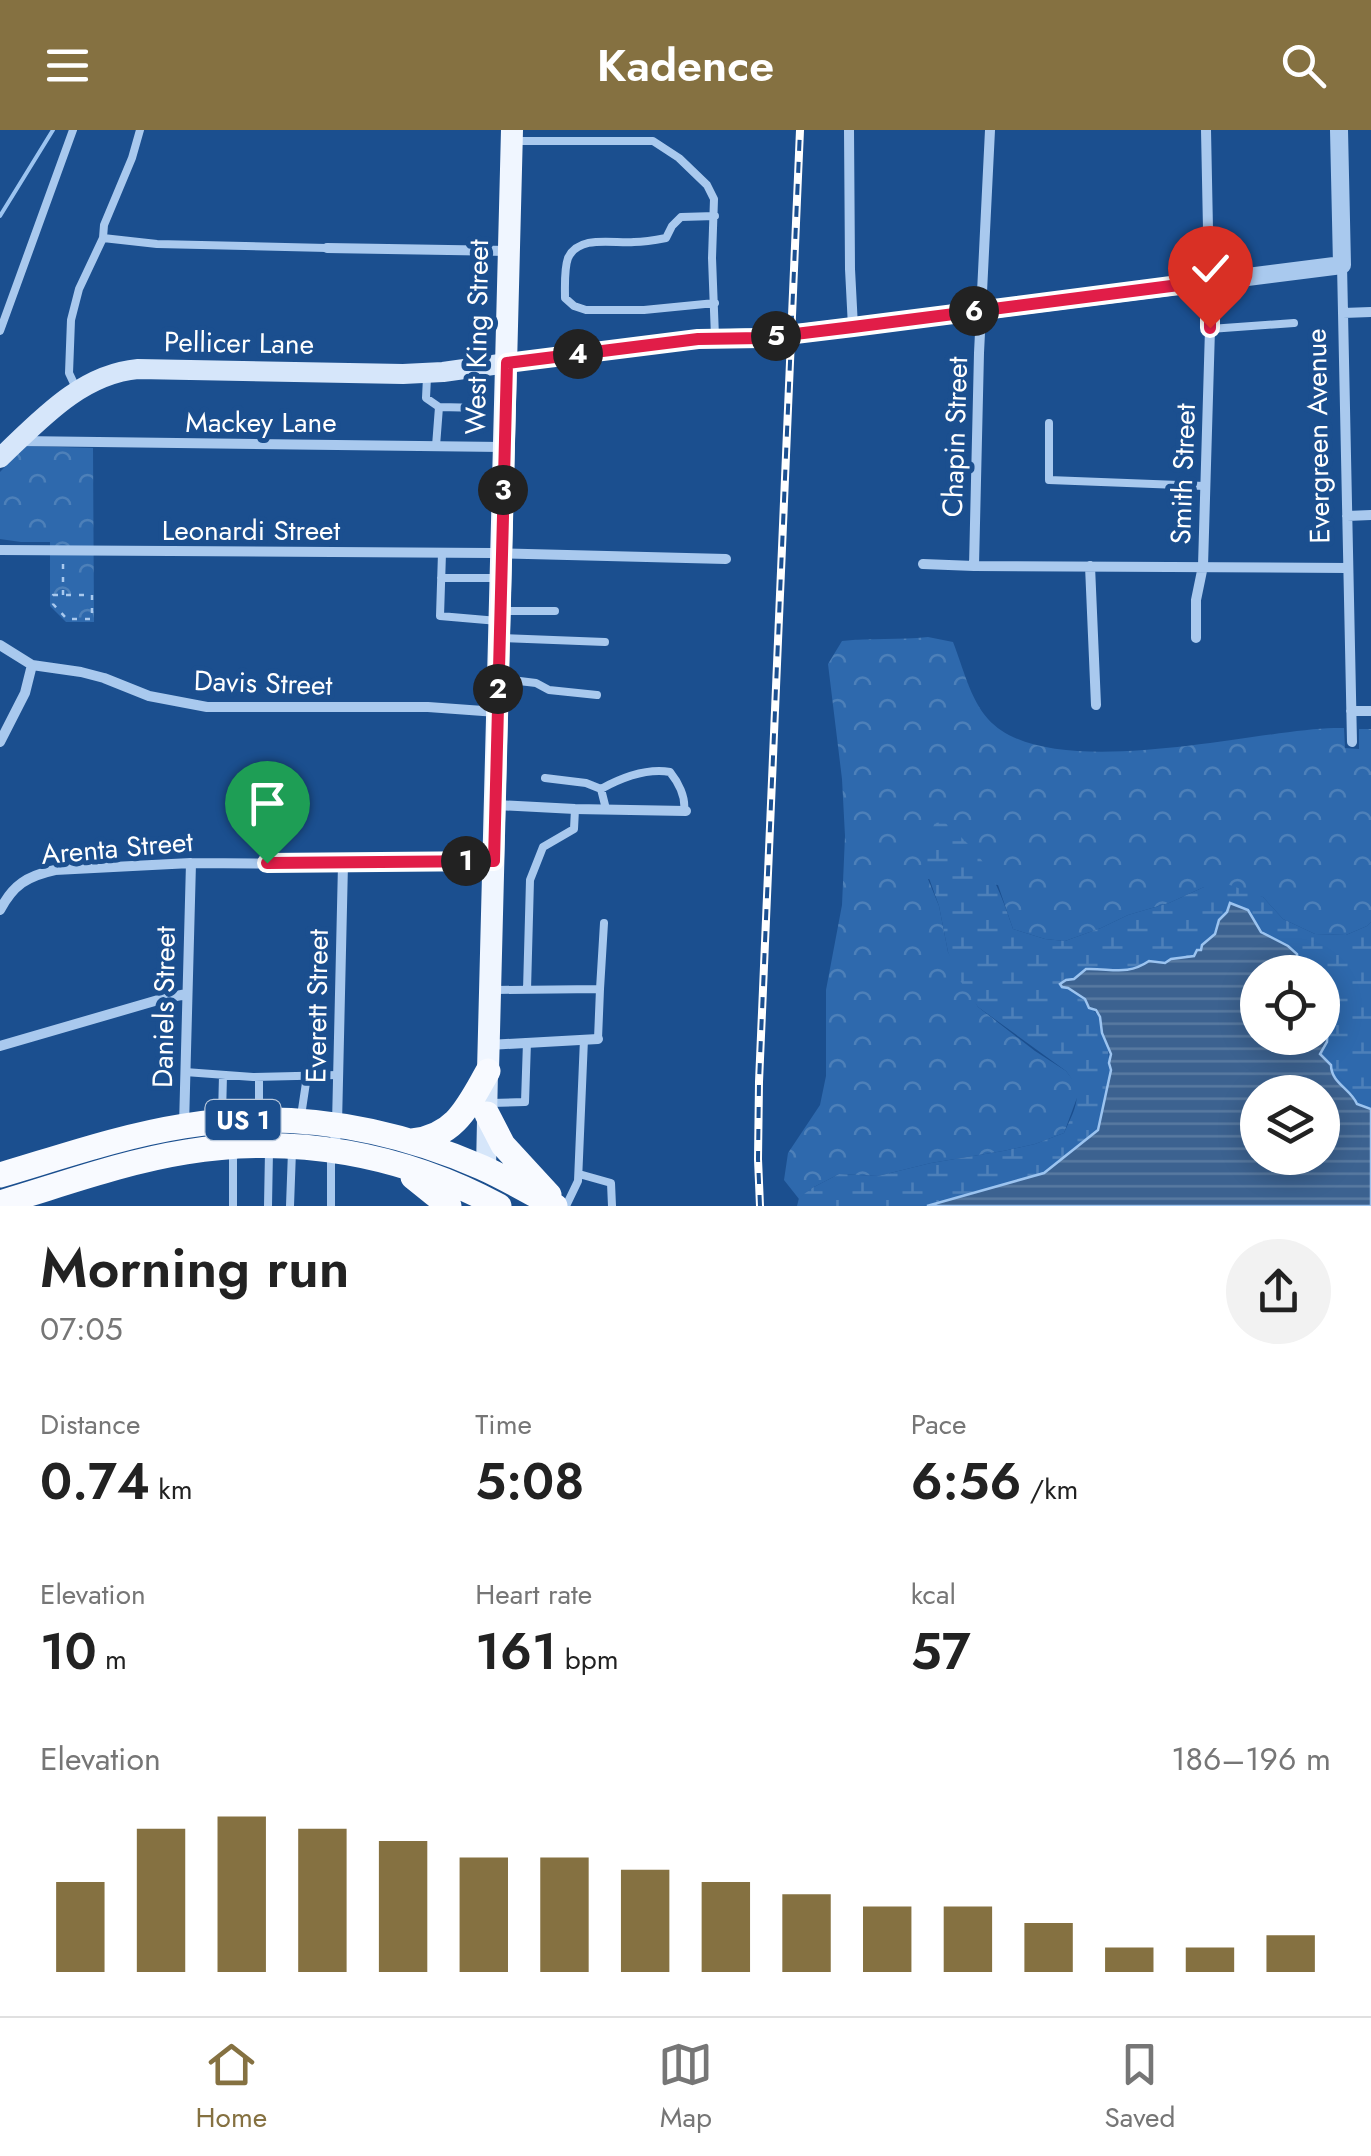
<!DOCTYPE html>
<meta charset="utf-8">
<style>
:root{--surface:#fff;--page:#f2f2f2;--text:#222;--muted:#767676;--line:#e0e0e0;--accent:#857141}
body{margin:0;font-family:Jost,sans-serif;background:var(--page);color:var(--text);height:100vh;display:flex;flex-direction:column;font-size:38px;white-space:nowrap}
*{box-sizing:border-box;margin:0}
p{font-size:32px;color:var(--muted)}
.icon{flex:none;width:55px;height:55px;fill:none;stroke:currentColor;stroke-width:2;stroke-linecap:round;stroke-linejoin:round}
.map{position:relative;height:1076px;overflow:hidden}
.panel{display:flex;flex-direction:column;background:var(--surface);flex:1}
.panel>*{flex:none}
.buttons{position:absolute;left:1240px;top:825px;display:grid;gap:20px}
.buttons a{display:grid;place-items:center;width:100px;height:100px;border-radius:50%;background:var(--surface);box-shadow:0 5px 25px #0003;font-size:50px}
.pin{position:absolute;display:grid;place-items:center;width:85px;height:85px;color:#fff;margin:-102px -42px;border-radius:50% 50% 50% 0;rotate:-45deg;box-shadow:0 0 10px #0007}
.pin .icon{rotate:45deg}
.km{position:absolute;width:50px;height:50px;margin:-25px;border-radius:50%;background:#222;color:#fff;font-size:28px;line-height:50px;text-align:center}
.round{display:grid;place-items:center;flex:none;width:105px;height:105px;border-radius:52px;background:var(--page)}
.overview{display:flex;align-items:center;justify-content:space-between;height:170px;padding:0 40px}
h1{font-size:55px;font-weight:600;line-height:75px}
.stats{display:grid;grid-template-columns:repeat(3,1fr);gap:15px;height:170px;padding:10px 40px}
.stats div{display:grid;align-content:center}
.stats b{font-size:50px;font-weight:600}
.stats small{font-size:28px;font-weight:400}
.stats p{font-size:28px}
.chart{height:280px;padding:20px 40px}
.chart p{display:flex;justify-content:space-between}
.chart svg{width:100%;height:180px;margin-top:10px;stroke:var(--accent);stroke-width:6}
header{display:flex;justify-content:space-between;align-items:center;height:130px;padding:0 40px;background:var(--accent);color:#fff;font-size:45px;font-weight:600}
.tabs{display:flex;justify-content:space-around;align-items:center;height:140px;border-top:2px solid var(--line);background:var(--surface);font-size:28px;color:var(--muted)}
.tabs a{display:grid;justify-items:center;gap:5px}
.tabs .selected{color:var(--accent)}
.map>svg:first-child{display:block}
</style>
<header><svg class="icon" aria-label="menu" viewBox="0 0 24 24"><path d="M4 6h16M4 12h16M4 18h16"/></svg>Kadence<svg class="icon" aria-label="search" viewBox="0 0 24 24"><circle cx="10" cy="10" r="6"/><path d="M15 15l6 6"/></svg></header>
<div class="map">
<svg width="1371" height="1076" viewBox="0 0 1371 1076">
<defs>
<pattern id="forest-crowns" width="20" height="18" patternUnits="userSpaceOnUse" patternTransform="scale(2.5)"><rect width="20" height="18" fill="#2e69ad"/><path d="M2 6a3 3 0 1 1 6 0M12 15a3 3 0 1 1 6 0" fill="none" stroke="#4d80b9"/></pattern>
<pattern id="wetland-marsh" width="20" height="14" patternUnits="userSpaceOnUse" patternTransform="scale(2.5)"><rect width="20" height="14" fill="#2e69ad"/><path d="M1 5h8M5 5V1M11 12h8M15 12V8" fill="none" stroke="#4d80b9"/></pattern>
<pattern id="water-rules" width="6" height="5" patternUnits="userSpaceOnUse" patternTransform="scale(2.5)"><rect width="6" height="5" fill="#3c6290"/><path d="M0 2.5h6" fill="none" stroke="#597aa1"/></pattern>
</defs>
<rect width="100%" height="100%" fill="#1b4f8f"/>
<path fill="url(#forest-crowns)" d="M25,316l68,2 1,174h-28l-16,-16v-64h-29l-21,-3v-67z
M928,507l25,5c10,25 17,57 35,77 60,67 265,11 346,9h10l1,20 14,1v-20h12v193l-4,4 -21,9 -31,-1 -32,-15 -20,-22 -59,-10 -35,16 -41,12 -27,13 -36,13 -20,-2 -32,-10 -15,-44 -70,-6 11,27 9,46 30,55 57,44 31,20 10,13 2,11 -14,38 -29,11 -32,7 -72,12 -53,13 -39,-2 -27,14 -13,11 -15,-19 4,-27 32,-48 6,-29v-86l16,-85 3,-69 -3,-57 -14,-115 14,-23c29,-3 57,-1 86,-4z"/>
<path fill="url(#wetland-marsh)" d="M944,692c42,35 52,56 69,107l32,10 20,2 36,-13 27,-13 41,-12 35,-16 23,-3 36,13 20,22 32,15 31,1 21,-9 4,-4v187l-14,-5c-7,-15 -26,-22 -26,-39l-12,-11 8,-12 1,-23 -5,-3 -1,-44h-23l-2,-18 -22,-16 -10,-3 -17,-25 -13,-6 -20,30 -21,22 -17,1 -11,6 -11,-2 -32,11 -37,-3 -13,10 -5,8 17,12 1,6c23,12 20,42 25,65l-13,60 -54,43 -117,33h-130l2,-8 13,-10 27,-14 39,2 53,-13 72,-12 32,-7 29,-11c11,-25 21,-38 2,-62l-88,-64 -19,-28 -11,-27 -9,-46 -19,-53 15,-30z"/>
<path fill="url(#water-rules)" stroke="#9cc4f0" stroke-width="2.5" fill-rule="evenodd" d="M1230,773l18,7 13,22 27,14 9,8 2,18h-41v66h64l1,-22 5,3 -1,23 -7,12 11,11c0,18 20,24 26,39l14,5v97h-444l117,-33 54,-43 13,-60 -2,-7 2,-9 -9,-21 -2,-16 -4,-7 -7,-2 -4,-9 -17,-11 -6,-1 -2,-3 6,-4 8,-1 12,-10c25,-1 41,7 63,-8l16,2 6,-4 23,-3 3,-6h4l1,-5 13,-11 4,-14 8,-8zM1258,962h64v66h-64z"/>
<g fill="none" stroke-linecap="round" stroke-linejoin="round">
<path stroke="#9cc4f0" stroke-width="4" d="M0,86l53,-86"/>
<path stroke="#a9c9ee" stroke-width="2.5" stroke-dasharray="5 8" stroke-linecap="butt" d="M53,465h39v24h-25l-14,-15z
M63,465v-32"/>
<path stroke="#a9c9ee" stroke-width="8" d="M516,11h137l26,17 28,27 7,14 -2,59 3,79
M103,108l54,6 170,4
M715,173l-71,7h-58l-12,-4 -9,-8c0,-12 -1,-29 3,-40 11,-24 47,-14 66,-16 11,0 22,-2 32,-4l6,-12 9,-9 34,-1
M1210,199l84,-6
M0,201l73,-201
M427,247l-1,21 13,9 -3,39
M77,260l-8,-17 2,-53 8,-31 24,-51 1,-13 28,-67 8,-28
M439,277l44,1
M1049,293v57l156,6
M442,423l-2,63 58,5
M441,448h55
M505,481h50
M504,508l101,4
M503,549l33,4 13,7 48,5
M545,648l41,5 15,6 5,20
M601,659c20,-11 45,-21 69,-17 8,10 16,25 14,39
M495,860l105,-1 4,-66
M527,860l3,-110 13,-33 31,-18 1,-20
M598,909l2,-50
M185,942l68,5 85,-2
M259,947v41
M491,973l34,-1 2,-60
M222,986l1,-41
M301,986l6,-40
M579,1044l32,9 1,23
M233,1076v-55
M268,1076l1,-55
M290,1076l2,-55
M331,1076v-52
M566,1076l12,-25 6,-142"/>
<path stroke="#a9c9ee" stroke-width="10" d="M849,0l1,139 3,58
M327,118l182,3
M1342,135l10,477
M1343,183l28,-1
M19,311l483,6
M1347,386l24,-1
M0,420l491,3 235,6
M923,434l51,2 374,2
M974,436l5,-213 11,-223
M1090,436l6,139
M1196,508v-38l7,-34 7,-237 -4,-199
M0,515l32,20 49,7 23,6 45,18 58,11h221l69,5
M1351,581h20
M0,612l25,-49 7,-28
M496,675l79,4 111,2
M0,780c13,-25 27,-34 55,-40l136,-7 152,1 149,-3
M489,915l109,-6
M0,916l165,-48 22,-4
M184,996l7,-263
M334,1020l3,-26 6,-260"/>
<path stroke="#a9c9ee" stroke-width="18" d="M507,233l191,-24 64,-2 91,-10 489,-62 -3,-135"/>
<path stroke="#d6e6fa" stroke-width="20" d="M0,328c40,-38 81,-84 138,-89l265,5 40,-2 64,-9
M486,1039l2,-98"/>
<path stroke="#f0f6ff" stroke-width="22" d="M488,941l24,-941"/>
<path stroke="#f8faff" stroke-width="25" d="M487,984l16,31 46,50
M412,1011c44,-5 56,-35 76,-70
M0,1045c61,-18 121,-39 184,-49 102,-16 203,0 297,41 25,11 50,26 74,39
M413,1047l36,29
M0,1073c61,-18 123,-41 186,-51 108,-18 217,2 313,54"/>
<g stroke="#fff" stroke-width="8">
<path id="rail" d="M760,1076l-2,-47 1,-77 41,-952"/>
</g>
<use href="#rail" stroke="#1b4f8f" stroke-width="4" stroke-dasharray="11" stroke-linecap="butt"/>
</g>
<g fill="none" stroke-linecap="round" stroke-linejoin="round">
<g stroke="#fff" stroke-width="20">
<path id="route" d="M267,733l227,-2 13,-498 191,-24 64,-1 91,-11 357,-46v47"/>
</g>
<use href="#route" stroke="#e11d48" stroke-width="12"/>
</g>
<g text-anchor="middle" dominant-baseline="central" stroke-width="10" stroke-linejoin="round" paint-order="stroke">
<rect fill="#1b4f8f" stroke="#bbcadd" stroke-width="2.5" x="205.5" y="970" width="75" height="40" rx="8"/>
<g font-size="25" font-weight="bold" fill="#fff">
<text x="243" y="990">US 1</text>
</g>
<g font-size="28" fill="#fff" stroke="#1b4f8f">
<text transform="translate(477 207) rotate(-89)">West King Street</text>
<text transform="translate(239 213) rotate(1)">Pellicer Lane</text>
<text x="261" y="292">Mackey Lane</text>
<text transform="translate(1318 306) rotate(-91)">Evergreen Avenue</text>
<text transform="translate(955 307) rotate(-88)">Chapin Street</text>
<text transform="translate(1183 344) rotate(-88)">Smith Street</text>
<text x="251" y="400">Leonardi Street</text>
<text transform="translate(263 553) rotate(2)">Davis Street</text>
<text transform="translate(117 718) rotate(-5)">Arenta Street</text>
<text transform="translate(317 876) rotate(-89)">Everett Street</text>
<text transform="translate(164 877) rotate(-89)">Daniels Street</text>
</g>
</g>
</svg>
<div class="buttons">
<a><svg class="icon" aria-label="locate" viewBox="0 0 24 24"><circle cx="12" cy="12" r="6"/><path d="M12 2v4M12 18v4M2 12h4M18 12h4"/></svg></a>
<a><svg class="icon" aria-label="layers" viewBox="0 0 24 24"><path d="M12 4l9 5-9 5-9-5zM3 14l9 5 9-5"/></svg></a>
</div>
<div class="pin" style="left:267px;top:733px;background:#1e9e55"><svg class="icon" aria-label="arrive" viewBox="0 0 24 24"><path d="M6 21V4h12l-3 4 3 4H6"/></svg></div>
<div class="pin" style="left:1210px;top:198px;background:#d93025"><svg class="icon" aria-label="check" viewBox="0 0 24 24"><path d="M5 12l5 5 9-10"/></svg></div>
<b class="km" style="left:466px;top:731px">1</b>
<b class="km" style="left:498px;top:559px">2</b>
<b class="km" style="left:503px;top:360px">3</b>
<b class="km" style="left:578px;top:224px">4</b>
<b class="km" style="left:776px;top:206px">5</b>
<b class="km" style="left:974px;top:181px">6</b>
</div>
<section class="panel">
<div class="overview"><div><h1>Morning run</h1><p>07:05</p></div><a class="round"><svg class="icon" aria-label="share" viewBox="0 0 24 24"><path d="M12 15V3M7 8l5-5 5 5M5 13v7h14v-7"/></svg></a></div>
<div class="stats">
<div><p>Distance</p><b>0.74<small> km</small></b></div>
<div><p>Time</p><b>5:08</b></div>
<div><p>Pace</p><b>6:56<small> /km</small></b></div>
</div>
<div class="stats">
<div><p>Elevation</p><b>10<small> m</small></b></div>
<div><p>Heart rate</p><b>161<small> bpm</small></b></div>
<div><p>kcal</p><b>57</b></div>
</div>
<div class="chart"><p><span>Elevation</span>186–196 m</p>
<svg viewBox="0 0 160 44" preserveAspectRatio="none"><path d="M5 44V22M15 44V9M25 44V6M35 44V9M45 44V12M55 44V16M65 44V16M75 44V19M85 44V22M95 44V25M105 44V28M115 44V28M125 44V32M135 44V38M145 44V38M155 44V35"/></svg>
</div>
</section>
<nav class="tabs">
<a class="selected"><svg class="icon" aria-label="home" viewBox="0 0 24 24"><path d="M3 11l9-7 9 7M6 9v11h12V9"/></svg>Home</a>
<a><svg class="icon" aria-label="map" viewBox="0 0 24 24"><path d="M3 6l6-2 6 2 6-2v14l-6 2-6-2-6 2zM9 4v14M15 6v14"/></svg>Map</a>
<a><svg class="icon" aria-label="saved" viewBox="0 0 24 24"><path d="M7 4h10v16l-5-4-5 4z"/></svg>Saved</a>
</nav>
